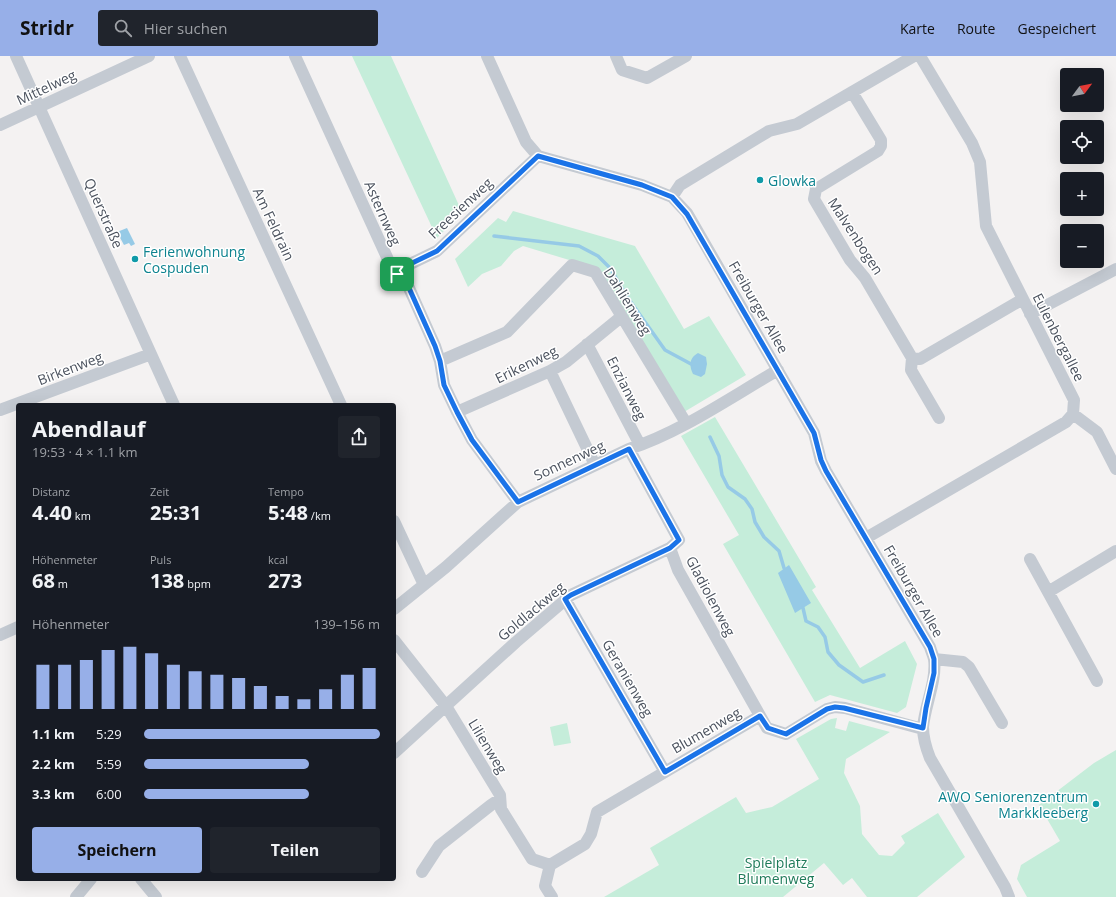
<!DOCTYPE html>
<html lang="de">
<meta charset="utf-8">
<style>
:root{--surface:#171b24;--page:#20242c;--text:#f1f3f6;--muted:#9ea1a6;--accent:#97afe8}
body{margin:0;font-family:"Open Sans",sans-serif;background:var(--page);color:var(--text);height:100vh;display:flex;flex-direction:column;font-size:15px;white-space:nowrap}
*{box-sizing:border-box;margin:0}
p{font-size:13px;color:var(--muted)}
.icon{flex:none;width:22px;height:22px;fill:none;stroke:currentColor;stroke-width:2;stroke-linecap:round;stroke-linejoin:round}
.map{position:relative;flex:1;overflow:hidden}
.sheet{position:absolute;left:16px;top:347px;width:380px;height:478px;display:flex;flex-direction:column;background:var(--surface);border-radius:4px;box-shadow:0 4px 16px #0002}
.sheet>*{flex:none}
.needle{width:26px;rotate:58deg}
.fabs{position:absolute;left:1060px;top:12px;display:grid;gap:8px}
.fabs a{display:grid;place-items:center;width:44px;height:44px;border-radius:4px;background:var(--surface);box-shadow:0 4px 16px #0002;font-size:20px}
.pin{position:absolute;display:grid;place-items:center;width:34px;height:34px;color:#fff;margin:-17px;border-radius:8px;box-shadow:0 2px 6px #0006}
.round{display:grid;place-items:center;flex:none;width:42px;height:42px;border-radius:4px;background:var(--page)}
.summary{display:flex;align-items:center;justify-content:space-between;height:68px;padding:0 16px}
h1{font-size:22px;font-weight:700;line-height:30px}
.metrics{display:grid;grid-template-columns:repeat(3,1fr);gap:6px;height:68px;padding:4px 16px}
.metrics div{display:grid;align-content:center}
.metrics b{font-size:20px;font-weight:700}
.metrics small{font-size:11px;font-weight:400}
.metrics p{font-size:11px}
.chart{height:112px;padding:8px 16px}
.chart p{display:flex;justify-content:space-between}
.chart svg{width:100%;height:72px;margin-top:4px;stroke:var(--accent);stroke-width:6}
.action{display:flex;gap:8px;margin-top:auto;padding:8px 16px}
.action a{flex:1;height:46px;border-radius:4px;background:var(--accent);color:#111;font-size:16px;font-weight:700;line-height:46px;text-align:center}
.action a+a{background:var(--page);color:var(--text)}
ul{padding:0 16px;list-style:none;font-size:13px}
li{display:grid;grid-template-columns:64px 48px 1fr;align-items:center;height:30px}
li i{height:10px;border-radius:5px;background:var(--accent)}
header{display:flex;align-items:center;gap:24px;box-sizing:border-box;height:56px;padding:0 20px;background:var(--accent);color:#111}
header strong{font-size:19px}
nav{display:flex;gap:22px;margin-inline-start:auto;font-size:14px}
.search{width:280px;height:36px;background:var(--page);display:flex;align-items:center;gap:10px;box-sizing:border-box;padding:0 14px;border-radius:4px;color:var(--muted);font-size:15px}
.map>svg:first-child{display:block}
</style>
<header>
<strong>Stridr</strong>
<div class="search"><svg class="icon" aria-label="search" viewBox="0 0 24 24"><circle cx="10" cy="10" r="6"/><path d="M15 15l6 6"/></svg>Hier suchen</div>
<nav><a>Karte</a><a>Route</a><a>Gespeichert</a></nav>
</header>
<div class="map">
<svg width="1116" height="841" viewBox="0 0 1116 841">
<rect width="100%" height="100%" fill="#f4f2f2"/>
<path fill="#c5edda" d="M352,0h39l71,156 -25,26z
M513,155l122,35 49,83 25,-13 37,59 -62,37 -85,-143 -76,-23 -9,5 -13,15 -19,8 -14,13 -13,-28 43,-41 8,4z
M715,361l101,170 -4,3 48,78 45,-27 12,23 -11,43 -9,6 -67,-18 -15,7 -92,-158 16,-9 -58,-99z
M837,662l-2,10 11,3 3,-10 41,11 -44,27 -2,14 16,33 2,28 17,21 13,1 13,-13 -4,-7 37,-23 27,44 -48,40h-50l-15,-19 -9,7 -19,-22 -41,34h-179l55,-32 -9,-17 86,-51 10,16 26,-6 47,-28 -23,-40 35,-20z
M567,667l4,20 -17,3 -4,-19z
M1116,694v147h-89l-10,-18 4,-14 39,-24 -21,-36 55,-42z"/>
<path fill="#96cae6" d="M127,172l8,16 -4,2 -2,-3 -5,2 -7,-13z
M698,297l8,4 1,7 -2,10 -4,3 -8,-3c-4,-8 -4,-16 5,-21z
M789,509l22,38 -16,10 -17,-40z"/>
<g fill="none" stroke-linecap="round" stroke-linejoin="round">
<path stroke="#96cae6" stroke-width="3.5" d="M494,180l85,10 19,10 12,12 18,30 37,52 26,14
M710,381l9,19 3,19 6,12 17,12 7,10 3,13 9,15 15,14 5,17
M803,552l3,13 12,6 7,10 3,15 11,13 24,17 21,-7"/>
<path stroke="#c4cad2" stroke-width="12" d="M16,0l158,349
M180,0l161,349
M295,0l96,210 18,22 26,58 5,15 4,24 13,27 15,28 46,62
M487,0l39,86 12,14 104,29 30,12 15,16 127,220 7,28 5,10 104,176c1,4 3,8 4,12 3,21 -9,46 -11,68 0,11 3,21 7,31l75,129 4,10
M616,0l6,14 25,8 39,-22
M852,36l29,48v6l-3,5 -62,38 -2,10 36,61 15,18 47,80 8,1 103,-60
M0,69l149,-69
M672,141l8,-12 89,-54 28,-7 117,-68
M397,218l11,-9 29,-14 101,-95
M1030,258l86,-45
M587,288l53,101
M912,302l-1,12 28,48
M440,305l67,-29 65,-67 23,7 91,151
M550,315l45,94
M0,354l151,-56
M457,356l93,-41 16,-9 55,-45
M1073,358l24,18 19,37
M629,393l50,91 -9,8 8,22 89,158 19,6 41,-25 8,-2 10,1 78,21
M394,465l30,64
M866,482l200,-116 7,-8 1,-14 -88,-174 -6,-64 -8,-19 -52,-87
M1030,503l67,122
M1048,536l68,-41
M565,543l100,173
M394,553l52,-42 72,-65 111,-53c52,-17 102,-52 149,-79
M0,579l18,-8
M394,584l52,66 54,89 1,14 31,50 18,6
M934,603l29,3 6,5 33,56
M394,697l122,-111 55,-47 99,-47
M550,809l35,-21 6,-10 6,-22 163,-96
M550,809l-5,21 7,11
M422,816l17,-26 52,-41 9,-6
M141,823l15,18
M76,841l15,-18"/>
</g>
<g fill="none" stroke-linecap="round" stroke-linejoin="round">
<g stroke="#fff" stroke-width="8">
<path id="route" d="M538,100l104,29 30,12 15,17 127,219 7,27 5,11 104,176 4,12v14l-8,35 -3,20 -79,-20 -9,-1 -8,2 -41,25 -18,-6 -8,-12 -95,56 -100,-173 6,-4 99,-47 9,-8 -50,-91 -111,53 -46,-62 -15,-28 -13,-27 -4,-24 -5,-15 -26,-58 -12,-14 11,-9 29,-14z"/>
</g>
<use href="#route" stroke="#1a73e8" stroke-width="5"/>
</g>
<g fill="#0f9aa8" stroke="#fff" stroke-width="1.5">
<circle cx="760" cy="124" r="4"/>
<circle cx="135" cy="203" r="4"/>
<circle cx="1096" cy="748" r="4"/>
</g>
<g text-anchor="middle" dominant-baseline="central" stroke-width="3" stroke-linejoin="round" paint-order="stroke">
<g font-size="14" fill="#4b525e" stroke="#fff">
<text transform="translate(46 31) rotate(-25)">Mittelweg</text>
<text transform="translate(460 152) rotate(-43)">Freesienweg</text>
<text transform="translate(104 157) rotate(66)">Querstraße</text>
<text transform="translate(383 157) rotate(66)">Asternweg</text>
<text transform="translate(274 168) rotate(65)">Am Feldrain</text>
<text transform="translate(856 180) rotate(57)">Malvenbogen</text>
<text transform="translate(628 245) rotate(58)">Dahlienweg</text>
<text transform="translate(759 251) rotate(60)">Freiburger Allee</text>
<text transform="translate(1059 281) rotate(63)">Eulenbergallee</text>
<text transform="translate(526 308) rotate(-26)">Erikenweg</text>
<text transform="translate(70 312) rotate(-21)">Birkenweg</text>
<text transform="translate(627 332) rotate(63)">Enzianweg</text>
<text transform="translate(569 404) rotate(-25)">Sonnenweg</text>
<text transform="translate(914 535) rotate(60)">Freiburger Allee</text>
<text transform="translate(711 540) rotate(62)">Gladiolenweg</text>
<text transform="translate(531 555) rotate(-40)">Goldlackweg</text>
<text transform="translate(628 622) rotate(60)">Geranienweg</text>
<text transform="translate(706 674) rotate(-30)">Blumenweg</text>
<text transform="translate(488 690) rotate(59)">Lilienweg</text>
</g>
<g font-size="14" fill="#0d838f" stroke="#fff" text-anchor="start">
<text x="768" y="124">Glowka</text>
<text x="143" y="195">Ferienwohnung<tspan x="143" dy="16">Cospuden</tspan></text>
<text x="1088" y="740" text-anchor="end">AWO Seniorenzentrum<tspan x="1088" dy="16">Markkleeberg</tspan></text>
</g>
<g font-size="14" fill="#1f7b5a" stroke="#fff">
<text x="776" y="806">Spielplatz<tspan x="776" dy="16">Blumenweg</tspan></text>
</g>
</g>
</svg>
<div class="fabs">
<a><svg class="needle" viewBox="-14 -14 28 28"><path d="M0-13l5 13h-10z" fill="#e53935"/><path d="M0 13l5-13h-10z" fill="#9ea1a6"/></svg></a>
<a><svg class="icon" aria-label="locate" viewBox="0 0 24 24"><circle cx="12" cy="12" r="6"/><path d="M12 2v4M12 18v4M2 12h4M18 12h4"/></svg></a>
<a>+</a>
<a>−</a>
</div>
<div class="pin" style="left:397px;top:218px;background:#1e9e55"><svg class="icon" aria-label="arrive" viewBox="0 0 24 24"><path d="M6 21V4h12l-3 4 3 4H6"/></svg></div>
<section class="sheet">
<div class="summary"><div><h1>Abendlauf</h1><p>19:53 · 4 × 1.1 km</p></div><a class="round"><svg class="icon" aria-label="share" viewBox="0 0 24 24"><path d="M12 15V3M7 8l5-5 5 5M5 13v7h14v-7"/></svg></a></div>
<div class="metrics">
<div><p>Distanz</p><b>4.40<small> km</small></b></div>
<div><p>Zeit</p><b>25:31</b></div>
<div><p>Tempo</p><b>5:48<small> /km</small></b></div>
</div>
<div class="metrics">
<div><p>Höhenmeter</p><b>68<small> m</small></b></div>
<div><p>Puls</p><b>138<small> bpm</small></b></div>
<div><p>kcal</p><b>273</b></div>
</div>
<div class="chart"><p><span>Höhenmeter</span>139–156 m</p>
<svg viewBox="0 0 160 44" preserveAspectRatio="none"><path d="M5 44V17M15 44V17M25 44V14M35 44V8M45 44V6M55 44V10M65 44V17M75 44V21M85 44V23M95 44V25M105 44V30M115 44V36M125 44V38M135 44V32M145 44V23M155 44V19"/></svg>
</div>
<ul>
<li><b>1.1 km</b>5:29<i style="width:100%"></i></li>
<li><b>2.2 km</b>5:59<i style="width:70%"></i></li>
<li><b>3.3 km</b>6:00<i style="width:70%"></i></li>
</ul>
<div class="action"><a>Speichern</a><a>Teilen</a></div>
</section>
</div>
